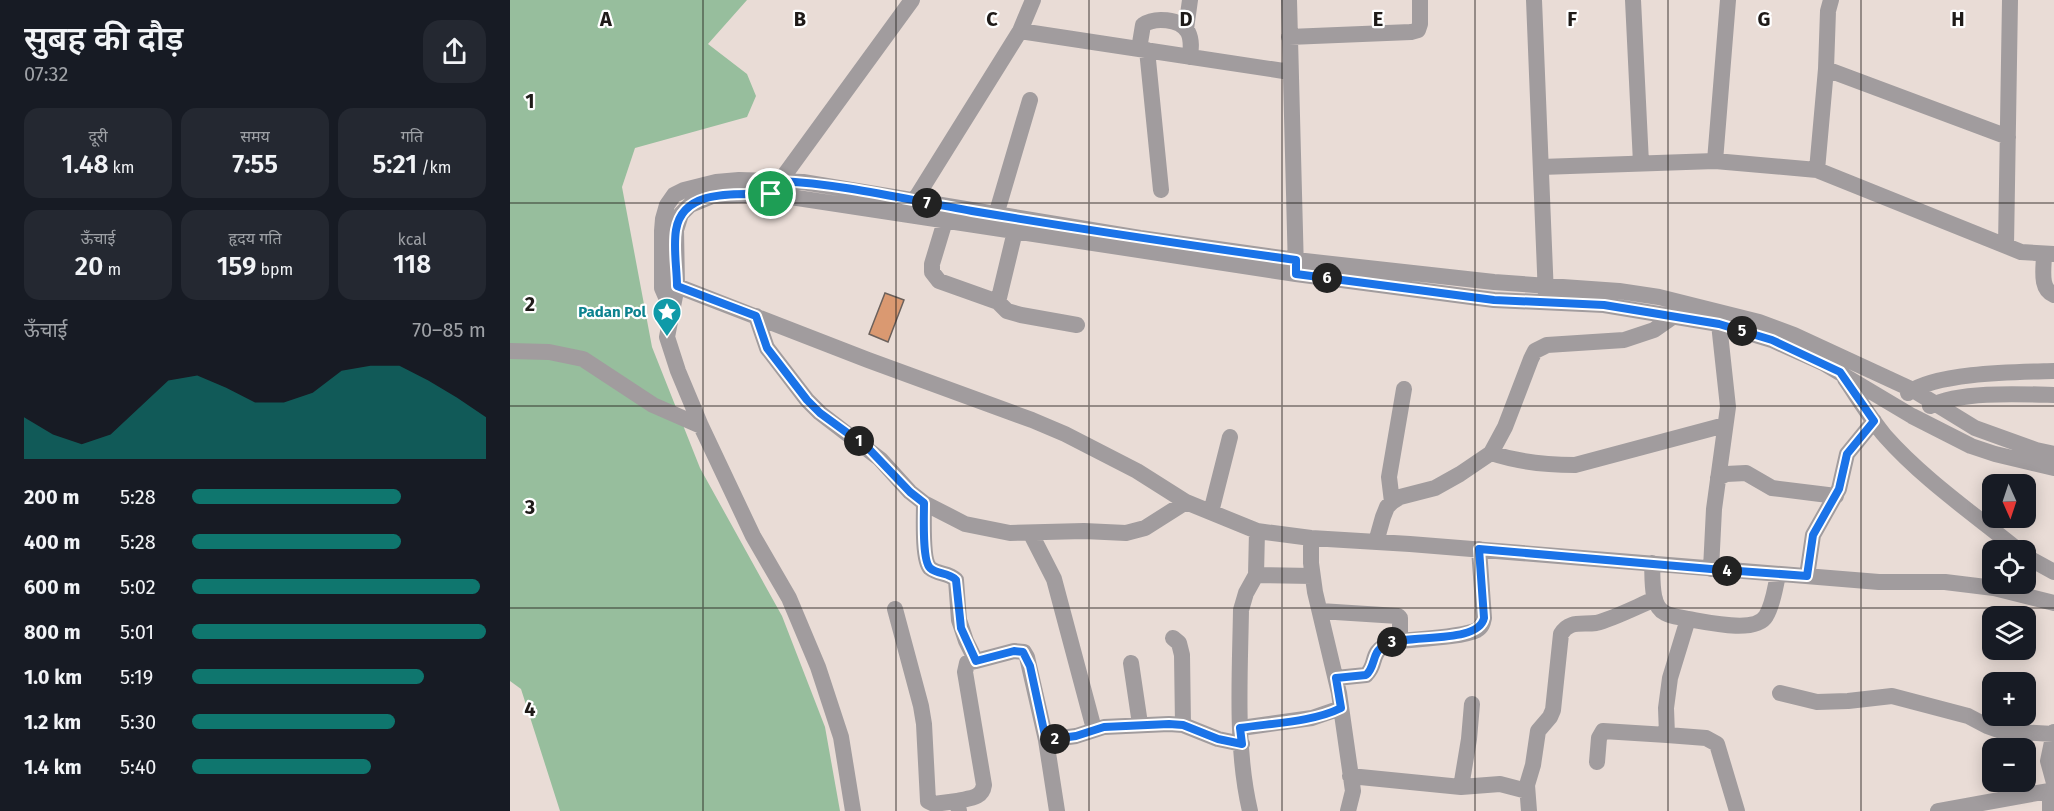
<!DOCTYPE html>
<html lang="hi">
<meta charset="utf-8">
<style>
:root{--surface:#171b24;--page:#242831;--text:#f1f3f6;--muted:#9ea1a6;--accent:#0f766e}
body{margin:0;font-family:"Fira Sans","Noto Sans Devanagari",sans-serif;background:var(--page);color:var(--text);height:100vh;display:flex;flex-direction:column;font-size:22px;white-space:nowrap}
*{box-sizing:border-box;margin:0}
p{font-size:20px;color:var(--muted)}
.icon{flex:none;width:33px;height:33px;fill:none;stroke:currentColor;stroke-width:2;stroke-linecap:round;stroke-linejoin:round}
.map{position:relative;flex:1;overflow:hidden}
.panel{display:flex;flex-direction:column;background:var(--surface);width:510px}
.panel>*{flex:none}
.needle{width:39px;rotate:177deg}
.fabs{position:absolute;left:1472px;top:474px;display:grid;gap:12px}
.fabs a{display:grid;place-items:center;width:54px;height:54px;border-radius:12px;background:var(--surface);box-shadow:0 3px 15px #0003;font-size:30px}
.pin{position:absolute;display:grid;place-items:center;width:51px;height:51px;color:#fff;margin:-26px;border:3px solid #fff;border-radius:50%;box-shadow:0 2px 6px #0007}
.km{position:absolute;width:30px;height:30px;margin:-15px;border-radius:50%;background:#222;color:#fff;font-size:16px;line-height:30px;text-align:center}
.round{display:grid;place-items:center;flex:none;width:63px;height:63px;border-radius:18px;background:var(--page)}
.headline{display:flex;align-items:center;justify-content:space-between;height:102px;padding:0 24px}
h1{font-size:33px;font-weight:600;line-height:45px}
.figures{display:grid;grid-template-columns:repeat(3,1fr);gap:9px;height:102px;padding:6px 24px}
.figures div{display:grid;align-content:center;border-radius:15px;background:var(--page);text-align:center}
.figures b{font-size:26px;font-weight:600}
.figures small{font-size:16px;font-weight:400}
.figures p{font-size:16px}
.chart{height:168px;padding:12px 24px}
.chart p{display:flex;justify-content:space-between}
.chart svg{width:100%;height:108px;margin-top:6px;fill:var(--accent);opacity:.7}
ul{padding:0 24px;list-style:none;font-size:20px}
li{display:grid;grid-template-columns:96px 72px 1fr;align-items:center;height:45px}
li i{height:15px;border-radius:8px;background:var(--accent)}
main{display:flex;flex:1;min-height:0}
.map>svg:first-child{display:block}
</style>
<main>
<section class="panel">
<div class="headline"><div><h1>सुबह की दौड़</h1><p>07:32</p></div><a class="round"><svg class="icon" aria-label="share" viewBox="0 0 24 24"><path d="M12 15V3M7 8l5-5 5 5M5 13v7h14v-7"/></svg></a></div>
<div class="figures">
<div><p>दूरी</p><b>1.48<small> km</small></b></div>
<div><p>समय</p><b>7:55</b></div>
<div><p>गति</p><b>5:21<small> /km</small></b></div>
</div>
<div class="figures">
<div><p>ऊँचाई</p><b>20<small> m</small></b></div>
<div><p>हृदय गति</p><b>159<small> bpm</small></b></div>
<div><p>kcal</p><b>118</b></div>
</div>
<div class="chart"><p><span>ऊँचाई</span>70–85 m</p>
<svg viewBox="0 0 160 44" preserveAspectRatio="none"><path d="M0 44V27L10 34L20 38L30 34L40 23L50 12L60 10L70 15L80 21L90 21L100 17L110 8L120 6L130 6L140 12L150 19L160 27V44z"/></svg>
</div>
<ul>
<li><b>200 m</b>5:28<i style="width:71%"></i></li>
<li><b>400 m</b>5:28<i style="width:71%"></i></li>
<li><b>600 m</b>5:02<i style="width:98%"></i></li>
<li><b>800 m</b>5:01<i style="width:100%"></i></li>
<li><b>1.0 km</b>5:19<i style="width:79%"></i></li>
<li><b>1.2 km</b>5:30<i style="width:69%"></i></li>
<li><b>1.4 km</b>5:40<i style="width:61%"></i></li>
</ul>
</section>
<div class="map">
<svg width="1544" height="811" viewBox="0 0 1544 811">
<rect width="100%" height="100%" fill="#e9dcd6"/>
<path fill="#97be9d" d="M0,0h237l-39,44 39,30 9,22 -9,21 -112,31 -13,39 30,160 48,121 82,148 43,111 15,84h-280l-39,-122 -11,-8z"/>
<path fill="#da9971" stroke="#6c615c" stroke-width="1.5" d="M375,293l19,7 -16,42 -19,-8z"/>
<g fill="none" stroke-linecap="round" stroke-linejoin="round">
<path stroke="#a19c9e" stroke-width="16" d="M779,0l7,270
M1024,0l12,296
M1123,0l8,163
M676,29l4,-29
M510,31l13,-31
M779,37l122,-5 7,-2 2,-6v-24
M629,49l4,-24c11,-8 37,-7 45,7 4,8 3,17 2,25
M637,50l14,140
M1316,69l182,68
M1205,161l13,-161
M1031,167l174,-6 102,9 204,82 33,2
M1307,170l9,-101 2,-58 3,-11
M265,188l137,-188
M404,201l106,-170 270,41
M486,215l34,-115
M435,221l-13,43v8l7,9 59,21 9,9 14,4 56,10
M1496,246l4,-246
M1534,254c0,14 -5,35 10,41
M159,287l8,-1 191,74 164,60 33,14 72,37 49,31 71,29 54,7 99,6 469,38h66l49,6 60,15
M488,302l19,-79
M162,311l-10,-23v-57l1,-12 4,-14 7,-10 10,-5 32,-8 23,-2 64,2 337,56 156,22 198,22 125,9 40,6 100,25 35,13 119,55 62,38 61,22 18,4
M246,316l11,32 40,52 13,13 60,46 30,33 14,11 41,21 45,9 74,-2 42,2 19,-5 41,-26
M0,351l39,1 34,7 70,46 48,21
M1335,379c13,19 25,39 40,57 38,43 89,78 133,114
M1398,393c29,-21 110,-21 146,-22
M1420,406c30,-15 91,-12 124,-11
M981,453c27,9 55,12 84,12l150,-40
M1208,478l8,-4 20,-1 26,15 64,8
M882,502l-3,-25 15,-88
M414,503c0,13 -2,57 6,65 8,7 18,4 26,12l3,40 7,21 10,20 38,-10 10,1 3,5 19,83 11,71
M701,512l19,-75
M521,534l23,45 40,150
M801,538v25l4,29 24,101 14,98 -5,20
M866,542l7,-25 4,-10 5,-5 8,-5 35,-9 25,-14 31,-21 14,-26 26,-68 4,-8 12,-6 77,-5 30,-10 20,-14
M1515,556l29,16
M1142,563c1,14 -2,43 13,50 7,4 16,4 23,6
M1201,569l3,-60 14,-102 -9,-83
M746,575l56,1
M1297,576l6,-41 26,-46 8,-35 27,-33
M385,609l26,97 3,18 4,77 6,3 23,-3
M810,611l78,5 2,2v23
M663,638l6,5 3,12 1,70
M621,663l9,61
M826,678l30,-3c13,-12 1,-22 25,-33 20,-3 70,-4 86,-12 5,-3 6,-7 7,-12l-5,-69
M1270,693l37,9 31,-1 44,-5 76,20 19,10 14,5 52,3
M731,728l71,-10 29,-10
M1544,732l-6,29 6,22
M536,740l30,-4 28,-9 65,-3 14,1 35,14 24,5
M1087,762l2,-24 4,-7 64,4
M840,776l111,11 39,-3 27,7
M951,787l8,-48 3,-35
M1540,791v20
M343,811l-12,-74 -23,-70 -29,-69 -36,-62 -52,-110 -23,-55 -11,-34 10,-51 -1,-56 5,-16 9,-9 22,-9 59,-2 525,80 198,26 110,5 115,19 53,16 51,23 89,53 59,30 24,8 59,14
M449,811l-2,-10c12,-3 25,-2 27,-16l-19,-113 2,-9 9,-2
M740,811c-15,-64 -10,-136 -9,-201l5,-17 10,-18 1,-44
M1019,811l-2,-26 6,-20 5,-34 12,-14 3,-7 8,-76c8,-14 21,-9 35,-11 17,-4 42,-17 59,-24
M1227,811l-20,-67 -11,-6 -39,-3 -1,-27 4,-30 18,-59c18,3 68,15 78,-3 7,-11 9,-28 12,-41
M1428,811l116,-21"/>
</g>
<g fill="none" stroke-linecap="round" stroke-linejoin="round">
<g stroke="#fff" stroke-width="12">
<path id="route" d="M269,181c65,3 129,19 193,30 108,18 216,34 324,49v14l198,26 110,5 115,19 53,16 68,32 34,49 -27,33 -8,35 -26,46 -6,41 -96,-7 -232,-20 5,69c-6,27 -77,15 -99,27 -14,7 -9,22 -19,30l-30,3 5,30c-28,14 -69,15 -101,20l2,16 -24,-5 -35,-14 -14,-1 -65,3 -28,9 -30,4 -16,-74 -7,-14 -9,-1 -38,10 -15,-33 -5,-48c-8,-8 -18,-5 -26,-12 -8,-8 -6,-52 -6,-65l-14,-11 -42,-44 -48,-35 -13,-13 -40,-52 -11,-32 -79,-30c0,-17 -4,-38 -1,-56 7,-43 63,-35 95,-36z"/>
</g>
<use href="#route" stroke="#1a73e8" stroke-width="8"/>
</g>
<path fill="none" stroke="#1e1a18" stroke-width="1.5" stroke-opacity="0.55" d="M193,0v811M386,0v811M579,0v811M772,0v811M965,0v811M1158,0v811M1351,0v811M0,203h1544M0,406h1544M0,608h1544"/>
<defs>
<g id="sight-pin" transform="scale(1.5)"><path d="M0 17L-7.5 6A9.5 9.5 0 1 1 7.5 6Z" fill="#0f9aa8" stroke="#fff"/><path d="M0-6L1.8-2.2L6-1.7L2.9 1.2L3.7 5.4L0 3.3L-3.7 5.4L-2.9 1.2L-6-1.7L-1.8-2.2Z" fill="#fff"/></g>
</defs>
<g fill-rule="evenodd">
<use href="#sight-pin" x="157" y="312"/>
</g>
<g text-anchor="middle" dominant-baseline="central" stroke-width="4.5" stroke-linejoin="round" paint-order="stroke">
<g font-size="15" font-weight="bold" fill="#0d838f" stroke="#fff" text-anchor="end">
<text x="136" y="312">Padan Pol</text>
</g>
</g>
<g font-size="20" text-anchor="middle" font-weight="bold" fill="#1e1a18" stroke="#fff" stroke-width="4.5" stroke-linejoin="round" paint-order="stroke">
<text x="96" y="26">A</text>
<text x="290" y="26">B</text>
<text x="482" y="26">C</text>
<text x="676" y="26">D</text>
<text x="868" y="26">E</text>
<text x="1062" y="26">F</text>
<text x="1254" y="26">G</text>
<text x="1448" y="26">H</text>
<text x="20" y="108">1</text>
<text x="20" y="311">2</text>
<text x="20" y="514">3</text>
<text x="20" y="716">4</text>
</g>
</svg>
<div class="fabs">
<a><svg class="needle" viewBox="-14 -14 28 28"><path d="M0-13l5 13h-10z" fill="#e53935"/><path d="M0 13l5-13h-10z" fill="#9ea1a6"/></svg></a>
<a><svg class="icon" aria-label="locate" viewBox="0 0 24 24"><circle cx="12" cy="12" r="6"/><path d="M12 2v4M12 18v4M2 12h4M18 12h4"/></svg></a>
<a><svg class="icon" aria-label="layers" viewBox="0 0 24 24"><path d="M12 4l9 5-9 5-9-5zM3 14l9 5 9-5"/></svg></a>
<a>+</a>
<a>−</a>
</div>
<div class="pin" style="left:261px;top:194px;background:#1e9e55"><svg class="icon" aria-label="arrive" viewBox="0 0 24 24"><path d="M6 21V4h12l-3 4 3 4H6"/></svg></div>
<b class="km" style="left:349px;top:441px">1</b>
<b class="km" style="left:545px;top:739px">2</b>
<b class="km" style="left:882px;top:642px">3</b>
<b class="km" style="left:1217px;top:571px">4</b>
<b class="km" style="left:1232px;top:331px">5</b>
<b class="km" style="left:817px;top:278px">6</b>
<b class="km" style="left:417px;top:203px">7</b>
</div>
</main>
